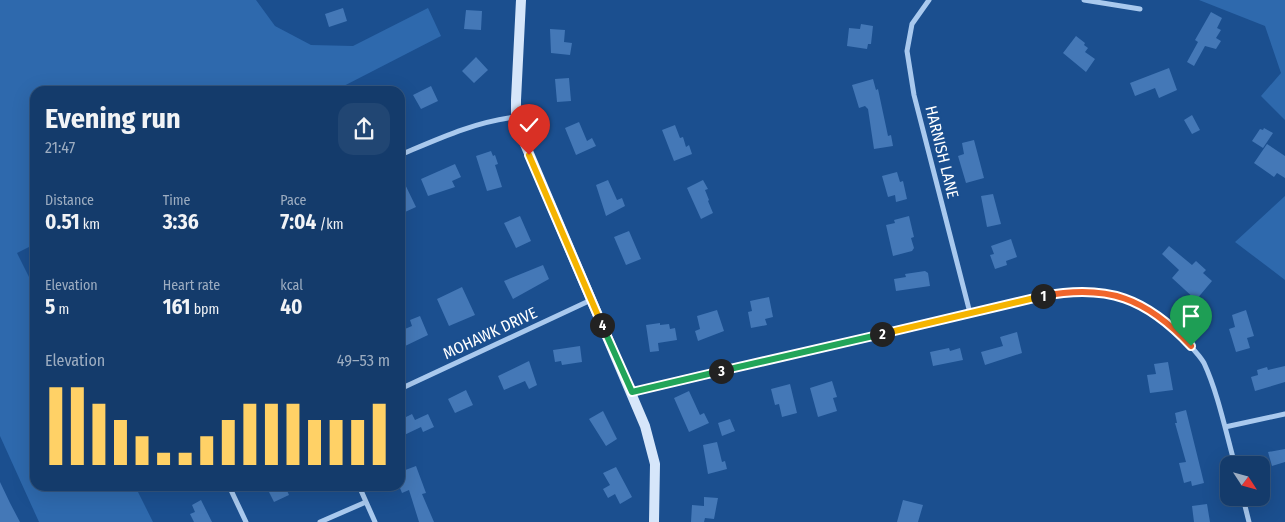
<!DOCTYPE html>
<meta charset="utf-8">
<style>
:root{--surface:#143b6b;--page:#214673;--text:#f1f3f6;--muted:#9dadc1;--line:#33557e;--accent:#ffd166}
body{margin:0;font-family:"Fira Sans Condensed",sans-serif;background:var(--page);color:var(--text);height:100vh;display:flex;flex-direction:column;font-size:19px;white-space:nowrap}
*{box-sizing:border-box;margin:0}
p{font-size:16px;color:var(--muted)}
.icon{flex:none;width:28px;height:28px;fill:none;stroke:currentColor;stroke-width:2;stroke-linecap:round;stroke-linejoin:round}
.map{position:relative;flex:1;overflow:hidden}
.sheet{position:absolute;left:30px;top:86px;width:375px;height:405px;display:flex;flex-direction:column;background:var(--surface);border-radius:15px;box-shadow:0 5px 20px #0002,0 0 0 1px var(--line)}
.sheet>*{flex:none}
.needle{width:32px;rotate:126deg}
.tools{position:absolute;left:1220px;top:456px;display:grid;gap:10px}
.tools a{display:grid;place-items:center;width:50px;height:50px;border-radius:10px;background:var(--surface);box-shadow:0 5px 20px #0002,0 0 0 1px var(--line);font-size:25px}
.pin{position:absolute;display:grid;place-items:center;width:42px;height:42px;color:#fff;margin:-51px -21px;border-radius:50% 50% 50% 0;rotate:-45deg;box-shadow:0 0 5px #0007}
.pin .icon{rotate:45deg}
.km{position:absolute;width:25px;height:25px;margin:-12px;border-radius:50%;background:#222;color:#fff;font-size:14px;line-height:25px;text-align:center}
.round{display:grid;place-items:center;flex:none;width:52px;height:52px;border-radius:15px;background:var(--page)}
.headline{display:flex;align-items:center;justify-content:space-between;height:85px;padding:0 15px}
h1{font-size:28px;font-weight:700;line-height:38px}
.stats{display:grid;grid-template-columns:repeat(3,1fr);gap:8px;height:85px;padding:5px 15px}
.stats div{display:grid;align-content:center}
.stats b{font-size:21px;font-weight:700}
.stats small{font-size:14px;font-weight:400}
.stats p{font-size:14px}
.chart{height:140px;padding:10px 15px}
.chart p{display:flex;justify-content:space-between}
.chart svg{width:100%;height:90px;margin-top:5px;stroke:var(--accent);stroke-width:6}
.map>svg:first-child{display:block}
</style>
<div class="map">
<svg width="1285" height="522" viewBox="0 0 1285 522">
<rect width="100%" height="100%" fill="#1b4f8f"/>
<path fill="#2e69ad" d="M0,0h256l19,26 36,19 42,1 75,-38 13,28 -107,55h-299v153l-18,9 18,36v197h100l18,36h-114l-39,-86z
M1199,0h86v120l-24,-24 20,-23 -16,-47z
M1285,196v84l-50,-38z"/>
<path fill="#4478b7" d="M343,8l4,13 -18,6 -4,-13z
M466,10l16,1 -1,19 -17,-1z
M1211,12l11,6 -5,10 4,2 -5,8 5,3 -5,8 -11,-3 -11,20 -7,-4 11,-20 -3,-2z
M861,24l12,2 -2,18h-3l-1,5 -20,-3 2,-18 11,1z
M550,29l15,1 -1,12 8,1 -2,12 -19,-2z
M1076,36l9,7 -1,2 4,3 -3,4 10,7 -9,13 -23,-19z
M476,57l12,13 -14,13 -12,-12z
M1169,68l8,22 -18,8 -4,-10 -20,8 -5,-13z
M569,78l2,23 -14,1 -2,-23z
M873,79l3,11 2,-1 10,47 3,-1 2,11 -19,3 -6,-40 -3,-3 -6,2 -7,-23z
M431,86l7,15 -17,8 -8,-14z
M1192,115l8,15 -8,4 -8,-14z
M579,122l8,19 5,-3 4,8 -20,9 -11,-27z
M675,125l5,13 3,-1 3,10 3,-2 3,9 -18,7 -12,-31z
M1264,128l9,5 -10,15 -11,-7 8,-12 3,1z
M974,140l10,38 -18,5 -8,-27 6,-2 -2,-11z
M1267,144l18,12v22l-8,-5 -3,4 -20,-14z
M491,151l2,5 2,-1 3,9 -3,1 7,22 -15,4 -11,-35z
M455,164l6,13 -9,4 3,6 -27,9 -7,-17z
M897,172l3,10 3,-1 4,18 -11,3 -1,-7 -7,2 -6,-21z
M400,174l16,33 -11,5 -2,-5 -3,1z
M608,180l9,20 5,-2 3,8 -19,10 -10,-31z
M703,180l5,9 -3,1 4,10 -1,1 5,12 -12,6 -14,-31z
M993,194l8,30 -14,3 -6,-31z
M520,216l11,25 -15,7 -12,-25z
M909,216l5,21 -3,1 3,10 -2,3 -19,5 -7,-31 9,-2 -1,-3z
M629,231l12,28 -15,6 -12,-28z
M1011,239l6,18 -11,4 1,4 -12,4 -5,-14 4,-1 -3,-8z
M1169,246l23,19 4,-4 10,9 -3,3 9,8 -16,19 -24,-22 7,-8 -17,-16z
M543,265l6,14 -36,20 -9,-18z
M925,271l3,2 2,13 -34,5 -2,-12 12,-2 -1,-3z
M462,287l13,28 -26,11 -12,-27z
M769,297l4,20 -8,2 2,6 -16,3 -3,-16 4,-1 -2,-10z
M717,310l7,21 -26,10 -3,-10 5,-2 -3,-13z
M1246,310l8,26 -7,2 3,10 -14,4 -7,-23 6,-2 -3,-12z
M420,316l8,19 -25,12 -3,-16 12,-5 -2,-6z
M660,323v2l9,-1 1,5 5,-1 2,12 -19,3 1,8 -9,1 -4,-27z
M1017,332l5,21 -37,12 -4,-13 22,-6 -3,-9z
M580,346l2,16 -20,3 -1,-4 -6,1 -2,-12z
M949,348l1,3 10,-3 3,12 -30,6 -3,-14z
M529,361l8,24 -8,4 -4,-8 -21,9 -6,-14z
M1168,362l5,28 -23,3 -3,-18 9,-1 -2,-10z
M1285,366v16l-30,9 -4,-14 7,-2 -1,-5 10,-3 1,3z
M832,381l5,16 -4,1 4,13 -19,6 -8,-29z
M790,384l7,29 -15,4 -3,-13 -4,1 -4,-16z
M466,390l7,15 -18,8 -7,-14z
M689,391l11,24 4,-2 5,10 -20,9 -15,-34z
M1186,410l18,73 -12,3 -1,-5 -7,2 -5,-20 7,-1 -11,-39h2l-2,-10z
M603,411l14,28 -11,7 -17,-27z
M412,414l3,6 13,-6 6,13 -11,5 -2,-5 -21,10v-17z
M730,419l5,12 -13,5 -4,-13z
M717,442l5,20 3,-1 2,8 -19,5 -5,-29z
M1285,449v13l-13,4 -4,-14z
M416,466l10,27 -4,1 12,28h-15l-10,-32 -7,3 -2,-5v-16z
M616,467l16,30 -12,7 -5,-10 -7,4 -5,-9 7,-4 -7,-12z
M0,482l10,21 10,19h-20z
M266,486h19l4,9 -15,7z
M704,497l14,1 -4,21 -9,-1 -1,4h-13l1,-17 12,1z
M201,500l11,22h-18l-4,-8 5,-2 -3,-7z
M903,500l20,5 -5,17h-21z
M1207,504l3,18h-16l-2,-16z"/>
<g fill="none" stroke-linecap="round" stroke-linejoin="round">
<path stroke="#a9c9ee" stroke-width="5" d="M929,0l-17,24 -5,27 7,44 56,218
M1084,0l56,9
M400,155c38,-16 74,-33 116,-38
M400,389l191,-89
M632,392l393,-93c16,-3 33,-8 49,-8 41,-2 81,16 108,46 7,8 17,17 22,26 14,30 22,70 31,102
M1225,427l60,-13
M229,486l17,36
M359,486l16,36
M1243,498l6,24
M320,522l46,-20"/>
<path stroke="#d6e6fa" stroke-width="10" d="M521,0l-5,100v16l6,21 123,289 10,38 -1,58"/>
</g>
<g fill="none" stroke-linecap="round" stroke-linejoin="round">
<g stroke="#fff" stroke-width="10">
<path id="split-1" d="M1043,296c65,-12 103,2 148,50"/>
</g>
<g stroke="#fff" stroke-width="10">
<path id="split-2" d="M882,334l161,-38"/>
</g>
<g stroke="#fff" stroke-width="10">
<path id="split-3" d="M721,371l161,-37"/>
</g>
<g stroke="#fff" stroke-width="10">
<path id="split-4" d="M602,325l30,67 89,-21"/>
</g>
<g stroke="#fff" stroke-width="10">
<path id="split-5" d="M529,155l73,170"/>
</g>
<use href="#split-1" stroke="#f0652b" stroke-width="6"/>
<use href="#split-2" stroke="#f5b400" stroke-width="6"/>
<use href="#split-3" stroke="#22a559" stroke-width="6"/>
<use href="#split-4" stroke="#22a559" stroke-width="6"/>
<use href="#split-5" stroke="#f5b400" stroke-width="6"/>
</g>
<g text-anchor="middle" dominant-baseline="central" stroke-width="4.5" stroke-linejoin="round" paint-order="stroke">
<g font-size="16" fill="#fff" stroke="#1b4f8f">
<text transform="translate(942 152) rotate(76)">HARNISH LANE</text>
<text transform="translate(490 333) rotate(-25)">MOHAWK DRIVE</text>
</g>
</g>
</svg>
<div class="tools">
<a><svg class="needle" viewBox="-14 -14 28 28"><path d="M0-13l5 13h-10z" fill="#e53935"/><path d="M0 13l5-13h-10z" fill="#9dadc1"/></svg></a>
</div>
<div class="pin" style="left:1191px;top:346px;background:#1e9e55"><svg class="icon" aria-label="arrive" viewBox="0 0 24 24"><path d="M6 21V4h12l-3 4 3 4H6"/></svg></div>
<div class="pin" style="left:529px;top:155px;background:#d93025"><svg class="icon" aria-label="check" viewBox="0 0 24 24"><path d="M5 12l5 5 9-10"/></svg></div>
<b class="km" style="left:1043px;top:296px">1</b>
<b class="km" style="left:882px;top:334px">2</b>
<b class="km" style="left:721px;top:371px">3</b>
<b class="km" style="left:602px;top:325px">4</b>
<section class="sheet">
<div class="headline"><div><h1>Evening run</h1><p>21:47</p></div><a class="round"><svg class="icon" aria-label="share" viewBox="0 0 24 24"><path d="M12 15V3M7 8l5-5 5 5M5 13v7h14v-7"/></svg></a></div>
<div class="stats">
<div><p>Distance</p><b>0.51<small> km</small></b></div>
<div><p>Time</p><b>3:36</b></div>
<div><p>Pace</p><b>7:04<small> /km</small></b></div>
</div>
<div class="stats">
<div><p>Elevation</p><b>5<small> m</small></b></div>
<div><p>Heart rate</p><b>161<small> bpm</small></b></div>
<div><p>kcal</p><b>40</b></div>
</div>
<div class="chart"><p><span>Elevation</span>49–53 m</p>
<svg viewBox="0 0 160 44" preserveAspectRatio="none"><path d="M5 44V6M15 44V6M25 44V14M35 44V22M45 44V30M55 44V38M65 44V38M75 44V30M85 44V22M95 44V14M105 44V14M115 44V14M125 44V22M135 44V22M145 44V22M155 44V14"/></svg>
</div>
</section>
</div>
